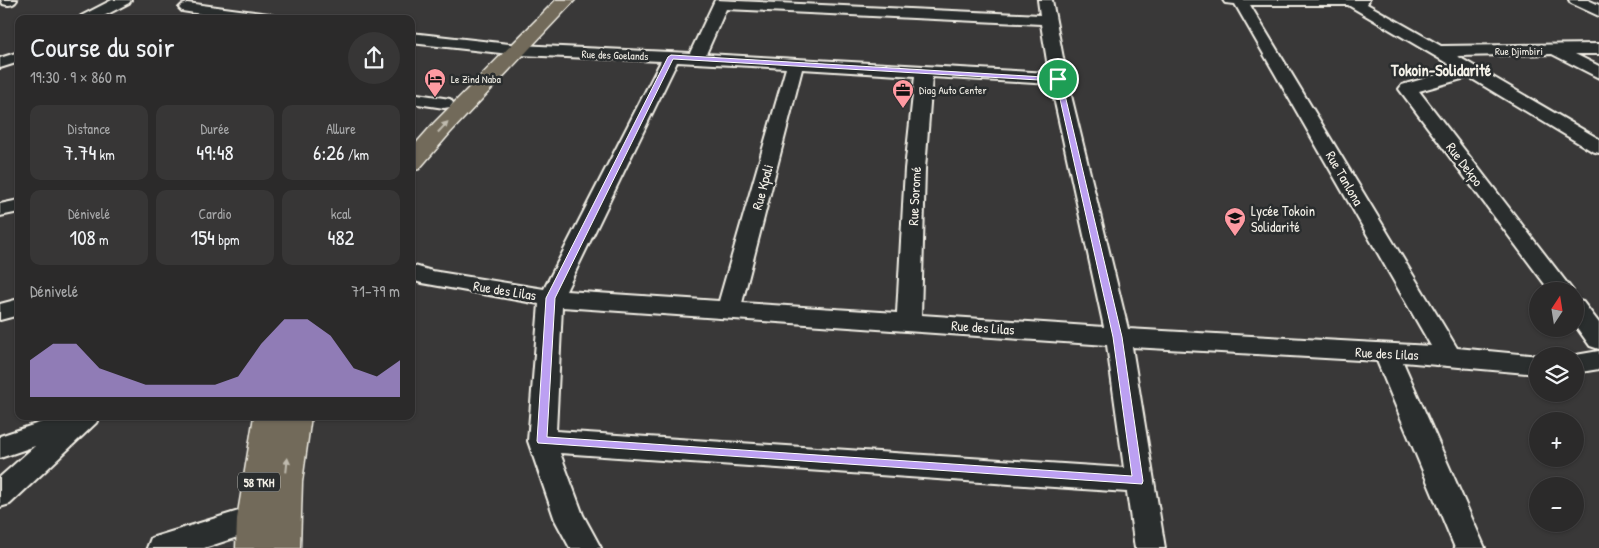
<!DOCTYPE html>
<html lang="fr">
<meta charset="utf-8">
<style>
:root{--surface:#2b2a2a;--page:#373636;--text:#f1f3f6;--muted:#a6a7a8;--line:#474647;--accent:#bca0f2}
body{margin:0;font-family:"Patrick Hand",sans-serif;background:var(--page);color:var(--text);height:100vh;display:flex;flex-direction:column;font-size:19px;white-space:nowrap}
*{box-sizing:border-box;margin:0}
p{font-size:16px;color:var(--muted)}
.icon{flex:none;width:28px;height:28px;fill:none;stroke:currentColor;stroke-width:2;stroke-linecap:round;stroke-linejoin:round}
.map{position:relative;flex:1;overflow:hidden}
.sheet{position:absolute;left:15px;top:15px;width:400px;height:405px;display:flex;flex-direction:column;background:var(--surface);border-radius:10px;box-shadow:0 1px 4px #0004,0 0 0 1px var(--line)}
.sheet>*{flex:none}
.needle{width:32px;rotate:12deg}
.fabs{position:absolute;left:1529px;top:282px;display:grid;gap:10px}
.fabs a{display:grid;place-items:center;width:55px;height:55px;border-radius:50%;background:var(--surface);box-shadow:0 1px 4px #0004,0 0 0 1px var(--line);font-size:25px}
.pin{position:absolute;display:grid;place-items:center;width:42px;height:42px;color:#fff;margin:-21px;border:2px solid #fff;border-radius:50%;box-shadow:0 1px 5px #0007}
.round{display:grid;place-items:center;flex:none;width:52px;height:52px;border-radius:26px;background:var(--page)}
.head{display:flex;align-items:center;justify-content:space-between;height:85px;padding:0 15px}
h1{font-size:28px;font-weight:600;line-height:38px}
.stats{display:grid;grid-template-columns:repeat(3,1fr);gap:8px;height:85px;padding:5px 15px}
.stats div{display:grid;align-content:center;border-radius:10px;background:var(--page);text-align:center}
.stats b{font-size:21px;font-weight:600}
.stats small{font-size:14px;font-weight:400}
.stats p{font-size:14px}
.chart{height:140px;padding:10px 15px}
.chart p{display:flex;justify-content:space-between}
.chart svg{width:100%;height:90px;margin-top:5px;fill:var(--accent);opacity:.7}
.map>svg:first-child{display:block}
</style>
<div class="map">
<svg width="1599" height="548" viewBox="0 0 1599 548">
<rect width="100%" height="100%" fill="#393838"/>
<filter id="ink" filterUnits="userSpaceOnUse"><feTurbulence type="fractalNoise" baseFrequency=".02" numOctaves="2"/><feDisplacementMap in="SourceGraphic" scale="10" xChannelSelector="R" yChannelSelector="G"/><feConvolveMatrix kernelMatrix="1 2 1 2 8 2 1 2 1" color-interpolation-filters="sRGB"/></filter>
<g filter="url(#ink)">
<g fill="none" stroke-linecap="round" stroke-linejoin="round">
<g stroke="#f4f1e8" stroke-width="4">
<path id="minor" d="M1,0h16c-3,5 -8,6 -14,4z
M112,0h19l-2,3 -31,16h-19l2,-3z
M715,0l325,15 -2,-15h14l15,79 61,250 303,17 -196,-342 -10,-1 -2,-3h146l-2,4 74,42 158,-2v10h-24l24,12v12l-47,-24 -95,2 142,83v14l-7,-2 -123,-74 -50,14 154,200h-23l-151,-202 3,-4 55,-16 -109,-64h-98l207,343 83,8h-2v18l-135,-12 82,186h-30l-78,-187 -245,-14 33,201h-30l-8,-56 -567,-39 23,62 18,33h-31l-15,-28 -27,-79 11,-137 -117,-21 -11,-3v-15l21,6 112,18 117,-228 -142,-6 -108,-12v-10l108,12 171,8zM726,9l315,15 8,49 -343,-19zM677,62l109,6 -67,233 -153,-10zM802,69l113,7 -10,93 -8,144 -155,-10zM932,77l119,7 53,243 -183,-12 4,-146zM562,307l545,38 17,123 -568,-37z
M1569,0h19l11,5v11l-28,-13z
M187,3l82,11 5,2 2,3h-43l-51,-8 -3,-3 3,-3z
M19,52v10l-19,6v-10z
M411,93l39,6 3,4 -3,4 -6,1 -33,-5z
M19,200v12l-19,4v-12z
M19,299v16l-19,5v-16z
M1575,300l8,2 16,21v26l-9,-3 -15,-21z
M1599,351v18l-24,4v-17h-5z
M60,416h40l-4,7 -86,81 -10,3v-30l35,-31 -35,12v-22z
M255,506l10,4 5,9 -5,9 -61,20h-57l4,-10z"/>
</g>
<g stroke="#f4f1e8" stroke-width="3">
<path id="highway" d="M556,0h19l-125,133 -31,36 -8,2v-22l23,-26z
M254,416h57l-9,66 -2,66h-64l1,-29z"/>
</g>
<use href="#minor" fill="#2a2d2e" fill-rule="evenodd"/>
<use href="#highway" fill="#726b5a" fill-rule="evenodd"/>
</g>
<defs><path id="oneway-solid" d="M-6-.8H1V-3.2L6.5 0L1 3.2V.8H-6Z" transform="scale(1.25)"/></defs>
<g fill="#c0bbaf">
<use href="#oneway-solid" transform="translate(443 127) rotate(-47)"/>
<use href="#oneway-solid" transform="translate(287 465) rotate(-84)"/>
</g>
</g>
<path fill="#bca0f2" stroke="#fff" fill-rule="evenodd" d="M671,55l390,23 61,259 21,144 -1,3 -604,-41 -1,-2 9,-143 122,-241zM673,59l383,22 57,256 19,139 -585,-39 8,-139z"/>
<defs>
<g id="hotel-pin" transform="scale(1.125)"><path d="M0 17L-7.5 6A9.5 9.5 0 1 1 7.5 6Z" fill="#ff9aa2" stroke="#2a2d2e"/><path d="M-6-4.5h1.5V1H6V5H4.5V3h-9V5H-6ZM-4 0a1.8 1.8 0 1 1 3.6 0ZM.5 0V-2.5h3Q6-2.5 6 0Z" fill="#111"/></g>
<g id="office-pin" transform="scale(1.125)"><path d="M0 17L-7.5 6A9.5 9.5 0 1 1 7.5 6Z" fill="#ff9aa2" stroke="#2a2d2e"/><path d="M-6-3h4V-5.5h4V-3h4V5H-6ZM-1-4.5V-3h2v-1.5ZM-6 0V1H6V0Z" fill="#111"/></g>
<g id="school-pin" transform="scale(1.125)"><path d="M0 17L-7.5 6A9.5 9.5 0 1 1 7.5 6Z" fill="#ff9aa2" stroke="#2a2d2e"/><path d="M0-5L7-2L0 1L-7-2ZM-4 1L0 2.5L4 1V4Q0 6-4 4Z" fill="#111"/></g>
</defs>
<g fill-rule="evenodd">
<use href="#hotel-pin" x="435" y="79"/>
<use href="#office-pin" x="903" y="90"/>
<use href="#school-pin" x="1235" y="218"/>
</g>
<g text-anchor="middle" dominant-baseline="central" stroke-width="5" stroke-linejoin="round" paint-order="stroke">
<g font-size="11" fill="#f4f1e8" stroke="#2a2d2e">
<text x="1519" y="51">Rue Djimbiri</text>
<text transform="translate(615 55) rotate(2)">Rue des Goelands</text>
</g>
<g font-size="11" fill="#f4f1e8" stroke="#2a2d2e" text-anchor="start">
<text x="451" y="79">Le Zind Naba</text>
<text x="919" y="90">Diag Auto Center</text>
</g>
<rect fill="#2a2d2e" stroke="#b7b6b0" stroke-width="1" x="238" y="472.5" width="42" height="19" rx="4"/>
<g font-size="12" font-weight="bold" fill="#f4f1e8">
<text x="259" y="482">58 TKH</text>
</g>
<g font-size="14" fill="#f4f1e8" stroke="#2a2d2e">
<text transform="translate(1465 164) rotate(53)">Rue Dekpo</text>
<text transform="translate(1345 178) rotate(60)">Rue Tanlona</text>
<text transform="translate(762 187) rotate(-75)">Rue Kpali</text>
<text transform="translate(914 196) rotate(-87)">Rue Soromé</text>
<text transform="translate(505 290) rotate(9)">Rue des Lilas</text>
<text transform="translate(983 327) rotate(4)">Rue des Lilas</text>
<text transform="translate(1387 353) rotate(3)">Rue des Lilas</text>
</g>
<g font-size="14" fill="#f4f1e8" stroke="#2a2d2e" text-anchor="start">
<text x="1251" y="210">Lycée Tokoin<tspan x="1251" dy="16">Solidarité</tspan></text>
</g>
<g font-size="16" font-weight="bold" fill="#f4f1e8" stroke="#2a2d2e">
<text x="1441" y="70">Tokoin-Solidarité</text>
</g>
</g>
</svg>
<div class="fabs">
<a><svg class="needle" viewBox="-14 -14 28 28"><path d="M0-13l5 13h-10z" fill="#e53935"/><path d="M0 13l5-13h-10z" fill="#a6a7a8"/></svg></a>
<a><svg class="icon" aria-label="layers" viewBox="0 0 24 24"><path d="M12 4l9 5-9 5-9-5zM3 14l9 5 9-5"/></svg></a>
<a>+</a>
<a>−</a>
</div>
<div class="pin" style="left:1058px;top:79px;background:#1e9e55"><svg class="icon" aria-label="arrive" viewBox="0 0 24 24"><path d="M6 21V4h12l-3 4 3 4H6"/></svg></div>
<section class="sheet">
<div class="head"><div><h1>Course du soir</h1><p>19:30 · 9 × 860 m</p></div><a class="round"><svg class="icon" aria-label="share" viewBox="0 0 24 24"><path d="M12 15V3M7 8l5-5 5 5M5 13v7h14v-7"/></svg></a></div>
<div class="stats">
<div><p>Distance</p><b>7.74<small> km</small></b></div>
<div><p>Durée</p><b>49:48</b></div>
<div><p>Allure</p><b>6:26<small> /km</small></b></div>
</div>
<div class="stats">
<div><p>Dénivelé</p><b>108<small> m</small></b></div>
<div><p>Cardio</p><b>154<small> bpm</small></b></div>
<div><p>kcal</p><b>482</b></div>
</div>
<div class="chart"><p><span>Dénivelé</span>71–79 m</p>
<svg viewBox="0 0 160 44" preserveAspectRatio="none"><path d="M0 44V26L10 18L20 18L30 30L40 34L50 38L60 38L70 38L80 38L90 34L100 18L110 6L120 6L130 14L140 30L150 34L160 26V44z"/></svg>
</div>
</section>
</div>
